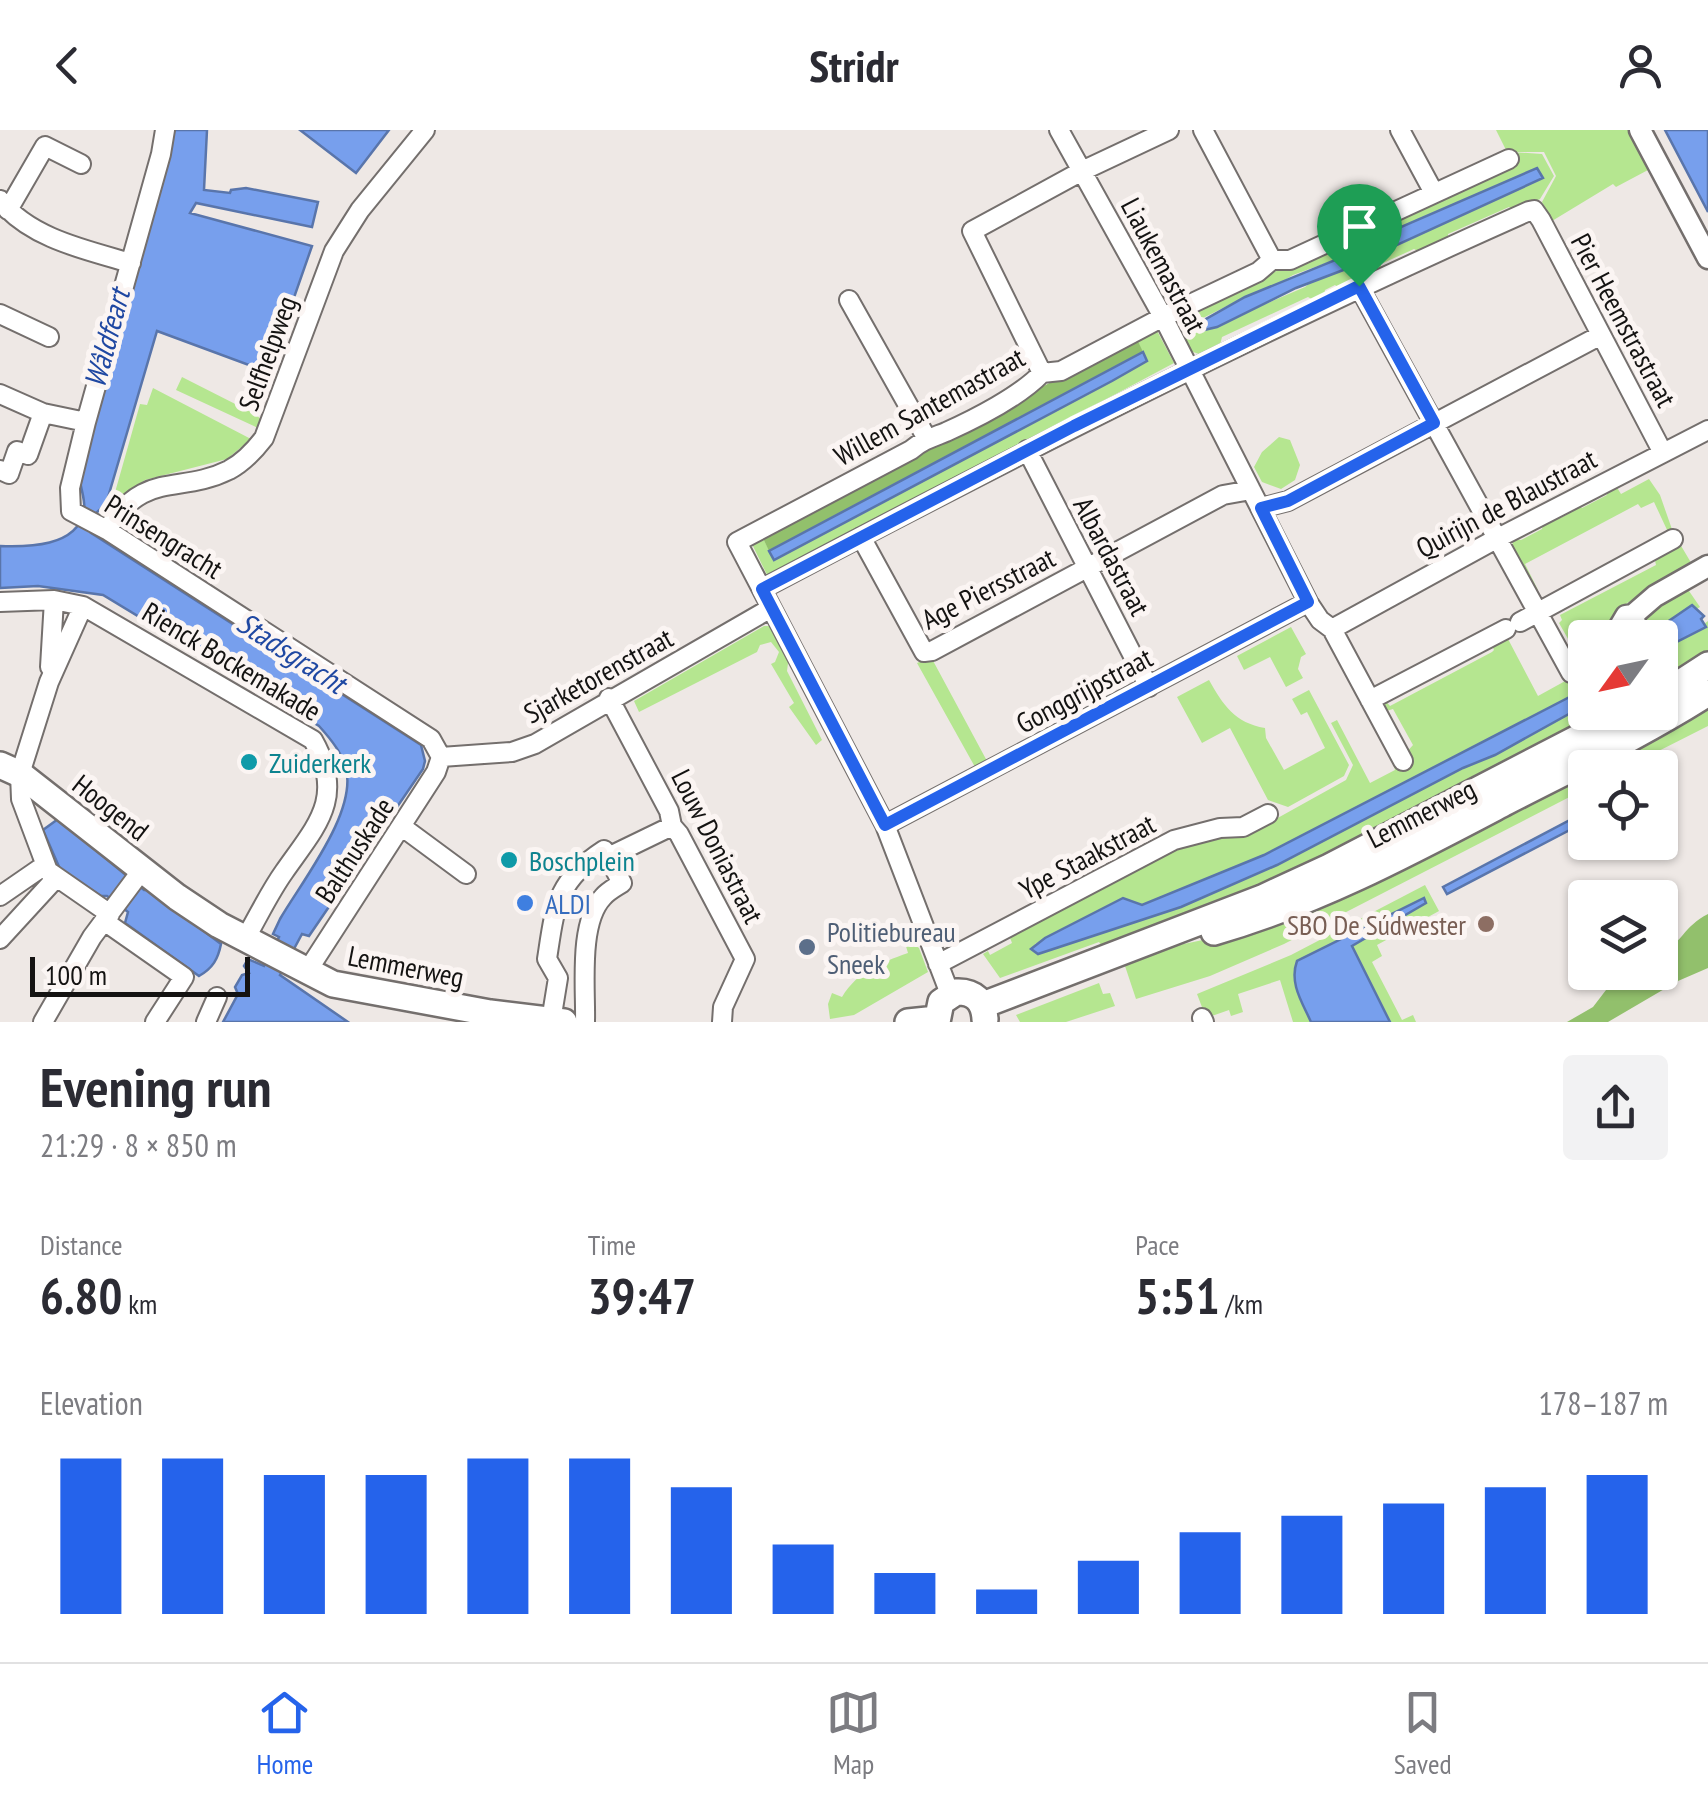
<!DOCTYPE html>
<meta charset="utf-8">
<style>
:root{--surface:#fff;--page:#f2f2f3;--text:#2b2b33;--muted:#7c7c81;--line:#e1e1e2;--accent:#2563eb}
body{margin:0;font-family:"PT Sans Narrow",sans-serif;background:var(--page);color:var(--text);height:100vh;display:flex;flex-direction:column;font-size:38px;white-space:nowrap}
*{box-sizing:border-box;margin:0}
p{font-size:32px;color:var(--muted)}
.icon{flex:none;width:55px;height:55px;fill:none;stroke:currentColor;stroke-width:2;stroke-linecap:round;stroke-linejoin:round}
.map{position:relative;height:892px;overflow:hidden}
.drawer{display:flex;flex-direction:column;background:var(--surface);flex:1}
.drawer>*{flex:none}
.needle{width:65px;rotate:237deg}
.fabs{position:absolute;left:1568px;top:490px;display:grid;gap:20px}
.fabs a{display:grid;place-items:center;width:110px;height:110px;border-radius:10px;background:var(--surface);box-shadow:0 2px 8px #0004;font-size:50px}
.scale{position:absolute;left:30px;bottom:25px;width:220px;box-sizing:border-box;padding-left:10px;border:5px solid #141312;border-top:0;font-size:28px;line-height:35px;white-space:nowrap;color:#141312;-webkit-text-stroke:8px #fbf5f3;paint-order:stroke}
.pin{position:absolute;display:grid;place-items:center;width:85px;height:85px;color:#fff;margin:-102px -42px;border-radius:50% 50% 50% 0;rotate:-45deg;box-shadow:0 0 10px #0007}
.pin .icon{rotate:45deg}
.round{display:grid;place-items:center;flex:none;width:105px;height:105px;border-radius:10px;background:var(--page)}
.overview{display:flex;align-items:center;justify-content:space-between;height:170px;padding:0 40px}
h1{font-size:55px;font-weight:700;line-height:75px}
.stats{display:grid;grid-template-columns:repeat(3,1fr);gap:15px;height:170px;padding:10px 40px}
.stats div{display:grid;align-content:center}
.stats b{font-size:50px;font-weight:700}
.stats small{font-size:28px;font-weight:400}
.stats p{font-size:28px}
.chart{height:280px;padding:20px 40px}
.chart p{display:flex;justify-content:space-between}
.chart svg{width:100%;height:180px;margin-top:10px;stroke:var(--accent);stroke-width:6}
header{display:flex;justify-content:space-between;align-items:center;height:130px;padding:0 40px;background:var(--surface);font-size:45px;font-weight:700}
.menu{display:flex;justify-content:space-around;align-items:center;height:140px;border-top:2px solid var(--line);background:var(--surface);font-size:28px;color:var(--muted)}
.menu a{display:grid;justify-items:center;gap:5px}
.menu .selected{color:var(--accent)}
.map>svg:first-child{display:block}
</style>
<header><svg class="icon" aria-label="back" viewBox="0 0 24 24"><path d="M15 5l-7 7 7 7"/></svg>Stridr<svg class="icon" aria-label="person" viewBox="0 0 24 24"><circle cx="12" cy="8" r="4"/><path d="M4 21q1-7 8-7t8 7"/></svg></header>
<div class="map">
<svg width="1708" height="892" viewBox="0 0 1708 892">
<rect width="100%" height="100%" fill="#eee8e5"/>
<path fill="#b5e690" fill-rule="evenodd" d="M1496,0h136l11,20 -4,3 9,17 -32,17 -3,-3 -61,37 -10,-19 14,-26 -12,-24h-37z
M1511,22l31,2 12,22 -14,23 -24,12 -7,-4 -61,27v6l-28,12 -6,-3 -33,15v6l-12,7 -4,-3 -16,-36zM1542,48l-178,82 -6,-13v-1z
M1343,111l18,39 -21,9 -5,-4 -10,5 -1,6 -9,5 -7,-4 -86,40 -2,8 -21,9 -9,-3 -15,-29 2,-6zM1340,128l-35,29 -100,43 -2,-12 42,-21 25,-8 23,-14z
M1155,197l19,36 -405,216 -18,-37 11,-6 12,24 338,-179 34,-20 -10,-24z
M182,247l71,36 8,6 -3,9 -82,-38z
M153,258l98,51 -24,20 -82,21 -33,23 28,-99 7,1z
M1279,307l11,3 10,25 -5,15 -14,9 -19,-7 -8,-15 8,-15z
M1649,349l11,16 14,40 -6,-3 -14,-30 -13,6 -3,-4 -113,60 13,26 -4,2 -22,-43 1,-10 8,1 21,-11 1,-5c19,-8 18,-3 35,-19l4,3 25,-13 -1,-5 10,-4 5,8z
M1677,409l16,27 -66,37 -22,34 -20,1v51l-321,166 -122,50 -19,-7 -88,46v9l146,-46 96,-42 186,-97 32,-13 90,-50v7l20,1 -263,144 -240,89 -3,-4 -99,36 -17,-24 5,-3 2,4 22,-12 -3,-8 169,-90 42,-12 25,3 101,-56 7,-15 -22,-42 6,-3 33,63 25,-13 -1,-4 19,-21 -20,-36 -10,3 -4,-6 4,-8 7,8 102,-54 2,-2 -4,-9 9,-5 3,6 6,-3 30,57 29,-16 4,-14 9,-6 -21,-37 3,-3 -2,-5 96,-50 -2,-9z
M1682,459l7,2 11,16 -5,3 -4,-5 -37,32 -19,1 12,-25z
M1708,491v39l-48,25 2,-32 19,-14 25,-11 -2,-4z
M764,496h7l18,29 -2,16 35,69 -6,5 -27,-38 5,-4 -23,-39 4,-2 4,-10 -8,-10 -11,3 -3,7 -118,60 -5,-11z
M1291,497l15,27 -5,3 -3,12 5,9 -17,9 -16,-30 -26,13 -7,-14z
M931,527l56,104 -12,6 -58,-104z
M1209,550c14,25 26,43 56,48l1,10 18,32 41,-22 -18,-36 -6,3 -9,-16 17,-9 40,75 -5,11 -56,31 -20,-7 -38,-72 -28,15 -25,-46z
M1708,577v19l-81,41 -42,1v21l-301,155 -74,32 -74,23 -11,-33 35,-17 76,-16z
M1425,755l14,26 -62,34 5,11 -10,6 30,58 11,-5 3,7h-26l-38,-75 72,-49 -113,56 -14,38 14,30h-18l-13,-42 -42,14 5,18 -12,4 -2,-6 -20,7 -4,-2 -8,-21 94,-39z
M910,811l9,7 9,24 -74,43 -24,4 -2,-15 4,-11 10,4c16,-26 38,-34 66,-44l-3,-10z
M1099,853l4,11 7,-1 5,13 -49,16h-46l-4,-7z"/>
<path fill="#92c06c" d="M1136,207l7,15 -374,199 -7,-15z
M1708,784v54l-30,13 -70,41h-41l26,-15 26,-34 41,-1v-17c21,-11 24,-29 48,-41z"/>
<path fill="#779fed" stroke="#5975ab" stroke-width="2.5" d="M170,0h37l-3,60 26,3 1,-3 15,-2 72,14 -6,25 -116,-24 -6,10 122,33 -44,126 -111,-41 -51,173 -11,10 -4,19 330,212 4,16 -2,8 -114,167 -7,-2 -22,41 68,47h-125l15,-28 -3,-7 7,-12 7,-2 -5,-7 4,-7 16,7 15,-29 -6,-3 7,-15c22,-38 80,-110 65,-154 -4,-14 -16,-28 -26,-39l-216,-131 -65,-9 -38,2v-42c28,1 76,1 84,-34 2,-10 -3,-22 -4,-32z
M300,0h89l-33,43z
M1665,0h43v82z
M1537,38l6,10 -179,82 -7,-14z
M1340,128l6,11 -50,19 -79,39 -13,3 -5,-7 46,-26z
M1143,222l4,9 -35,20 -338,179 -5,-9z
M1692,475l12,11 -3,3 5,8 -39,20 -7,14v-23l-6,-2 6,-9z
M1585,559v16l-90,50 -32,13 -186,97 -96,42 -143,47 -7,-5 14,-11 78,-40 19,7 122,-50z
M1585,682v10l-138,72 -4,-7z
M58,689l86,71h5l72,54c-3,15 -8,24 -22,32l-74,-53 3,-11 -21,-16h-6l-41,-27 -17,-39z
M1424,768l2,5 -74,43 38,76h-79c-9,-20 -22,-39 -14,-61z"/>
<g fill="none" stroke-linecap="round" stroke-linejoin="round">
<g stroke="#746f6d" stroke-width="22">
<path id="minor" d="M165,0l-4,24 -75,268 -16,66 1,23 36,19 324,209 10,18
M1059,0l104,187 145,285 12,18 12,9 71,132
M1203,0l69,130
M1400,0l34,63
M0,70c29,38 86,50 131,63
M8,80l37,-64 36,18
M1359,157l212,386
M849,170l77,137
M0,184l49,23
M1042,243l-70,-142 110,-60 87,-41
M0,264l43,19 43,9
M1027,320l122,237
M0,340l9,4 8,-23 11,4 15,-42
M1261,378l27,-7 313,-166
M107,400c37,-61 72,-35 122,-60 15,-8 25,-19 35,-32l70,-187 26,-41 65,-80
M861,407l63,115 8,-1 291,-156 28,-5
M762,459c252,-133 506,-262 767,-378l5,-1 7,10 122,233
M0,472l54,-2 29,6 230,134c33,58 3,86 -29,132 -15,21 -26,45 -39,67
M83,476l-34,76 -29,92 1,25 27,72 62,43
M1520,492l153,-83
M1332,499l164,-90 212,-109
M50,537l4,-67
M609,568l60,113 3,15 7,8 66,125 -22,48 -1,15
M1370,570l136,-71
M441,627l71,-5 23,-8 236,-136
M885,695l423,-223
M401,696l65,48
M0,766l45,-31
M104,791l80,56 -29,45
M0,809l56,-61
M938,834l236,-124 46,-12 23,-1 25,-13
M308,840l128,-198 5,-15
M950,864l-65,-169 -148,-283 174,-92c12,-10 20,-12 35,-18 29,-13 74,-36 96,-59l19,-2 102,-54 95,-45 14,-12h18l219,-101
M1202,888l2,4
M551,891l7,-43 -11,-19c8,-52 9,-78 57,-109l4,7
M43,892l49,-85 50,-67
M206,892l11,-25
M585,892c1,-33 -7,-99 18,-125 5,-6 13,-10 19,-14l-14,-26 64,-31"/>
</g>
<g stroke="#746f6d" stroke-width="25">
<path id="tertiary" d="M1640,0l68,128
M1633,485l22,-19 53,-30
M1613,508l13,-22 7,-1 2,8 -6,15"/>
</g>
<g stroke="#746f6d" stroke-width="30">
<path id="secondary" d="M1660,566l48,-31
M0,635l20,9 157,123 42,28 114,59 157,29 74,9
M1214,802c104,-30 197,-80 292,-130 68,-35 138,-68 202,-109
M983,875l279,-107 67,-31 299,-155
M908,892l29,-3
M937,892l4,-20 15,-10c18,-1 28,9 29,27"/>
</g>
<use href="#minor" stroke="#fff" stroke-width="18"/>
<use href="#tertiary" stroke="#fff" stroke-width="20"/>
<use href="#secondary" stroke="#fff" stroke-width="25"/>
</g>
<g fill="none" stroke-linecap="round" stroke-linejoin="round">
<g stroke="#fff" stroke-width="20">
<path id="route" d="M1359,156l75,137 -146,78 -27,7 47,94 -423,223 -123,-236 312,-163z"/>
</g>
<use href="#route" stroke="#2563eb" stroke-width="12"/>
</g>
<g fill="#0f9aa8" stroke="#fbf5f3" stroke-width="4">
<circle cx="249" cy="632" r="10"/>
<circle cx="509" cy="730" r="10"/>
</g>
<circle fill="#3f7fe0" stroke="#fbf5f3" stroke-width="4" cx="525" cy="773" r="10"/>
<circle fill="#8d6e63" stroke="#fbf5f3" stroke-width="4" cx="1486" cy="794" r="10"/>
<circle fill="#5c6f8a" stroke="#fbf5f3" stroke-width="4" cx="807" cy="817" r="10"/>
<g text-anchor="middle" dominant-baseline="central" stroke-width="10" stroke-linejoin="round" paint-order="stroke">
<g font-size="28" fill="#141312" stroke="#fbf5f3">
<text transform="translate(1164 135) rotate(62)">Liaukemastraat</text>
<text transform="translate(1624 190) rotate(62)">Pier Heemstrastraat</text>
<text transform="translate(267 223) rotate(-70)">Selfhelpweg</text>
<text transform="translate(929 276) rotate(-29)">Willem Santemastraat</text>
<text transform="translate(1506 373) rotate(-28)">Quirijn de Blaustraat</text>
<text transform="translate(164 406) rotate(32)">Prinsengracht</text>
<text transform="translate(1112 426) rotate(62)">Albardastraat</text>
<text transform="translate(988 458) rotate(-27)">Age Piersstraat</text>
<text transform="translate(232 531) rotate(31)">Rienck Bockemakade</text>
<text transform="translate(598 545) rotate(-29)">Sjarketorenstraat</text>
<text transform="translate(1084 560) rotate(-28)">Gonggrijpstraat</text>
<text transform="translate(111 677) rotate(38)">Hoogend</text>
<text transform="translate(1421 683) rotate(-27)">Lemmerweg</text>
<text transform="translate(718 716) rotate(63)">Louw Doniastraat</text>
<text transform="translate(354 720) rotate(-57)">Balthuskade</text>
<text transform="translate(1087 726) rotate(-28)">Ype Staakstraat</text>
<text transform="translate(406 836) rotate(11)">Lemmerweg</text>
</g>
<g font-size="28" fill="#0d838f" stroke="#fbf5f3" text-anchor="start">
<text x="269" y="632">Zuiderkerk</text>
<text x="529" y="730">Boschplein</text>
</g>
<g font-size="28" fill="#366cbe" stroke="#fbf5f3" text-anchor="start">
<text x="545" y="773">ALDI</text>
</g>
<g font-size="28" fill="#785e54" stroke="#fbf5f3" text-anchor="end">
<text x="1466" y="794">SBO De Súdwester</text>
</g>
<g font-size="28" fill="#4e5e75" stroke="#fbf5f3" text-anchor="start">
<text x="827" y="801">Politiebureau<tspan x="827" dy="32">Sneek</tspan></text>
</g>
<g font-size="30" font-style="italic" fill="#1f48a2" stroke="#fbf5f3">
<text transform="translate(106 208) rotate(-75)">Wâldfeart</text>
<text transform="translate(292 522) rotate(33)">Stadsgracht</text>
</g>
</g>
</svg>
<div class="fabs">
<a><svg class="needle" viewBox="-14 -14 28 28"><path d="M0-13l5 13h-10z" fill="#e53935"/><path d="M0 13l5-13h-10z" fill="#7c7c81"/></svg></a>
<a><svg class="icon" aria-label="locate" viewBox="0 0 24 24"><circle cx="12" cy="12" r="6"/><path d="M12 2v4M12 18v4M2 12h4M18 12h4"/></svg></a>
<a><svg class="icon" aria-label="layers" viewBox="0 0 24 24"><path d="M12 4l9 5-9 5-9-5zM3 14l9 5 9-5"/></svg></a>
</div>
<div class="scale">100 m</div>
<div class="pin" style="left:1359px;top:156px;background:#1e9e55"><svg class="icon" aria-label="arrive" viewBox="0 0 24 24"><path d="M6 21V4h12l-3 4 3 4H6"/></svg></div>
</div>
<section class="drawer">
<div class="overview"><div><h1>Evening run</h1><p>21:29 · 8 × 850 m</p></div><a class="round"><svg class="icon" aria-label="share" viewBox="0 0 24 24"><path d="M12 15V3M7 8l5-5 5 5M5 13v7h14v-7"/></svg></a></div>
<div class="stats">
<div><p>Distance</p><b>6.80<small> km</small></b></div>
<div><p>Time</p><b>39:47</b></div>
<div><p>Pace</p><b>5:51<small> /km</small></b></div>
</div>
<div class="chart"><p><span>Elevation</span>178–187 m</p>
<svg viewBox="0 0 160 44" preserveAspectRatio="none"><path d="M5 44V6M15 44V6M25 44V10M35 44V10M45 44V6M55 44V6M65 44V13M75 44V27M85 44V34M95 44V38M105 44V31M115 44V24M125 44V20M135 44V17M145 44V13M155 44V10"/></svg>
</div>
</section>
<nav class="menu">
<a class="selected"><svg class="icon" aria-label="home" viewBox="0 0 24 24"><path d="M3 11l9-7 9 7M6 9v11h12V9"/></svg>Home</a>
<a><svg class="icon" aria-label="map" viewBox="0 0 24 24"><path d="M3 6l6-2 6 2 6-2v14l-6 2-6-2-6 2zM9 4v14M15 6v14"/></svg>Map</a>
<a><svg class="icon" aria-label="saved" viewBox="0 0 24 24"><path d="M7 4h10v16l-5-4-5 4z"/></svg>Saved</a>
</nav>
